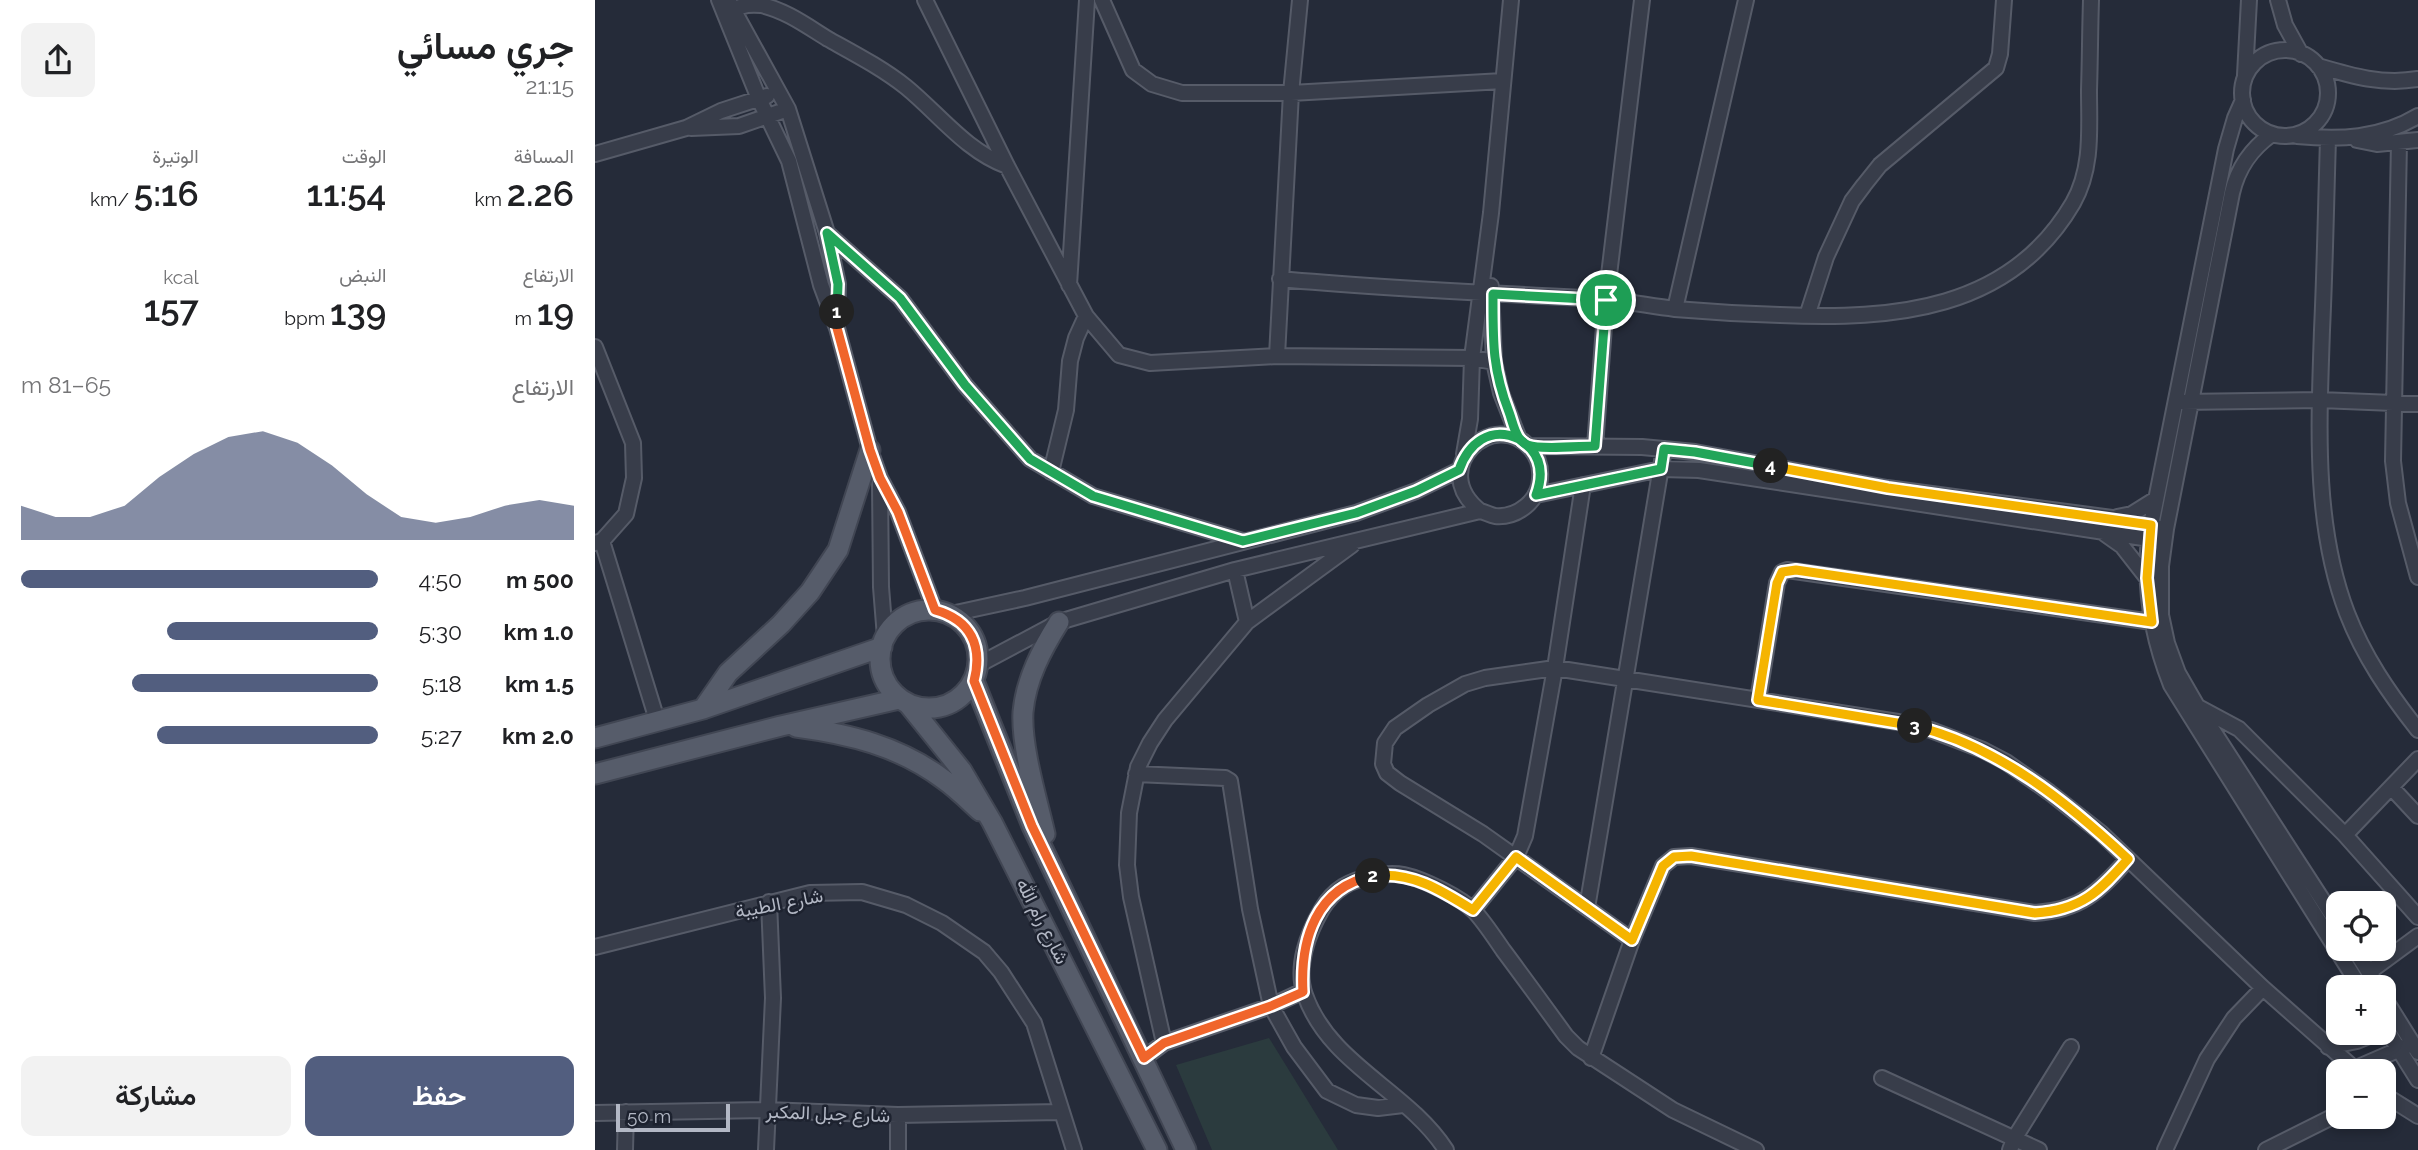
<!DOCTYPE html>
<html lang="ar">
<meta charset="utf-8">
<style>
:root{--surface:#fff;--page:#f2f2f2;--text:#202124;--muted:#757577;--accent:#525e7f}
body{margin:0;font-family:Raleway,Vazirmatn,sans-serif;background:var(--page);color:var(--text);direction:rtl;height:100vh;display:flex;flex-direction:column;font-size:26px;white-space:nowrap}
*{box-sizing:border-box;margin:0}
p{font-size:23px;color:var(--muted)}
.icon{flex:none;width:38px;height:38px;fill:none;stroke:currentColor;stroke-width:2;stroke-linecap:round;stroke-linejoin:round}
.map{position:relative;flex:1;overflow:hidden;direction:ltr}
.details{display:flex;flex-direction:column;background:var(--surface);width:595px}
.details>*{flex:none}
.controls{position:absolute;left:1731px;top:891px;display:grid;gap:14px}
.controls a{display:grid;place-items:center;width:70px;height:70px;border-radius:14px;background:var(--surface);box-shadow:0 4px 10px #0003;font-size:35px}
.scale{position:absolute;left:21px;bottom:18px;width:114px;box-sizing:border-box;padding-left:7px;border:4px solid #b3b8c5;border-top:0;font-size:19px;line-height:24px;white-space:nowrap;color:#b3b8c5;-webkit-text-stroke:5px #1d222f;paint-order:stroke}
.pin{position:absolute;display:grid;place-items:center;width:60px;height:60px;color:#fff;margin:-30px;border:4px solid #fff;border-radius:50%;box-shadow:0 2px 7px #0007}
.km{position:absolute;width:35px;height:35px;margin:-18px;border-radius:50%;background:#222;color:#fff;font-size:19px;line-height:35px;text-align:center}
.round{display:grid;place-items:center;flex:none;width:74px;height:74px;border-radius:14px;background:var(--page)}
.head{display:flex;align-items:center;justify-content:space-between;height:119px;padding:0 21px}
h1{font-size:38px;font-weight:600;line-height:52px}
.metrics{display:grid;grid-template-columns:repeat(3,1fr);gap:10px;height:119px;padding:7px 21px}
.metrics div{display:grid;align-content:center}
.metrics b{font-size:35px;font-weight:600}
.metrics small{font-size:19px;font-weight:400}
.metrics p{font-size:19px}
.chart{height:196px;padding:14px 21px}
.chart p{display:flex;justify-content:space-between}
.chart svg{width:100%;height:126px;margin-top:7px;fill:var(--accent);opacity:.7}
.primary-button{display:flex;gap:14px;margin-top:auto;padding:14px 21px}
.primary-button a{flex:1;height:80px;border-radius:14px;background:var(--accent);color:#fff;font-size:28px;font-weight:600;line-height:80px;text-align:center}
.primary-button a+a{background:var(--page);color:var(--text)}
ul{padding:0 21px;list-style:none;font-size:23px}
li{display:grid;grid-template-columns:112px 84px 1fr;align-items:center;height:52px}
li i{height:18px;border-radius:9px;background:var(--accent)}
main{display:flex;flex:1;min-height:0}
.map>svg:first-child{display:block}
</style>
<main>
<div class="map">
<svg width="1823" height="1150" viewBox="0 0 1823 1150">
<rect width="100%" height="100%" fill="#252b39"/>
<path fill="#2b3b3e" d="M674,1038l69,112h-126l-36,-85z"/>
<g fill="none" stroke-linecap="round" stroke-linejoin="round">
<g stroke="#565b68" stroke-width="18">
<path id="minor" d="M124,0l40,99 30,62 32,124 16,43 33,122 10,28 18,34 37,98
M133,0l60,109 39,124 11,51 -1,36
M330,0l82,166 79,150 33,39 31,8 127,-7 195,2 22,4
M507,0l31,70 19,14 30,9h109l212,-12
M1683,0l7,25 16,29
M140,9c9,-4 15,-5 26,-4 24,5 46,21 67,34 27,15 54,29 78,48 33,27 60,64 101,79
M1647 93a43 43 0 1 1 86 0a43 43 0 1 1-86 0Z
M1723,66c34,10 64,19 100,13
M1650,75l4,-75
M1648,100l-8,18 -9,31 -75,376c-9,54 0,109 20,160l189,302
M96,128l48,-2 49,-17
M1677,134c-21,15 -34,33 -40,59l-66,336 -5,37v49l6,28 11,30 19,33 141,218
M1702,136c42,4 83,3 121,-20
M1733,139c-2,64 -3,127 -6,191 -3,93 -9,194 25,283 17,44 42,80 71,117
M1762,140l20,4 41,-4
M1804,142l-6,319 5,42 20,74
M0,154l91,-26 35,-17 46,-15
M232,233l73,65 65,87 65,74 63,37 150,45
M685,279c107,10 214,14 321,20 25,2 49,7 74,10 35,3 70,5 105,6 113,5 230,-4 293,-112 20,-35 16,-75 16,-113 1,-30 1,-60 2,-90
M474,285l18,-285
M896,286l3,76 7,31 18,46
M1080,309l71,-309
M1212,316l19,-59 26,-56 12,-16 16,-20 116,-97 4,-14 4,-54
M0,347l38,96 1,35 -8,36 -24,27 -7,2
M682,356l14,-263 9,-93
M1586,402l139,-2 98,4
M934,446l113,1 53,5 192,36 225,30 45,9
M1000,446l11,-146 36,-300
M869,454l6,-35 2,-61 19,-145 20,-213
M456,472l15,-62 4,-49 6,-23 10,-22
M285,483l1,104 4,50
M941,495l125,-26 38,1 457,70
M1522,517l15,-3 24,-15
M1510,534l17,12 25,32
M7,541l55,179
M640,570l12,52
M356,614l74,-16 331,-85 60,-22 43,-21
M383,665l81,-43 176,-52 245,-59c5,1 10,4 15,5 22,2 44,-15 45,-37 1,-12 -2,-22 -9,-30 -36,-43 -105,19 -51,62
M1163,700l19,-117 5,-11 5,-2 365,52
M1603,707l41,22 106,106 73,82
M541,774l89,4 5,3 20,128 21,97 23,41 33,44 29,14 22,3 25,-3
M1796,787l27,29
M1750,835l73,-76
M992,908l77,-459
M878,910l43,-53 9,-21 30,-168 28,-183
M1037,940l-149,-106 -83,-51 -13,-10 -4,-9 2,-21 10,-15 33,-23 37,-21 20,-6 70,-10 343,54 33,8 52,20 23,12 43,30 52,41 162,155 94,83
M0,947l215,-54 52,-1 44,13 36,18 42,29 17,20 33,51 40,127
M1759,948l24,39
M1774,972l49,-36
M1788,996l35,56
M1788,1024l35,56
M569,1043l-33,-146 -4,-32 2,-52 9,-46 12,-24 15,-23 82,-98 105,-77
M1733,1047l29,-6 22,-9
M549,1058l20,-15 107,-37 32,-15
M996,1058l41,-118 31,-74 11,-9 17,-1 344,57c46,-3 64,-21 93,-54
M1759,1069l53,-23
M1287,1078l157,72
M1788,1094l35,22
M0,1113l171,-3 132,5 163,-3
M30,1150l1,-38
M171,1150l7,-152 -4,-96
M303,1150v-35
M851,1150c-39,-60 -116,-85 -141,-155 -10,-28 3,-62 17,-86 12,-20 28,-29 51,-33 10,-2 21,-3 31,-1 19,4 58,23 71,37 10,11 19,25 28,38 21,28 42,57 63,86l12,12 95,62 83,40
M1415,1150l4,-11 57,-92
M1570,1150l42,-91 27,-41 29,-30
M1671,1150l72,-36"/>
</g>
<g stroke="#414653" stroke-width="23">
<path id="major" d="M285 659a49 49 0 1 1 98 0a49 49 0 1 1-98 0Z
M379,681l58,145 154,324
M314,705l53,66 30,51 165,328
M108,709l25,-36 53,-49 29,-32 28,-42 32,-100
M201,727c53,7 103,19 147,52 13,9 25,21 37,32
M0,738l108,-29 179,-62
M0,774l186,-48 118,-27
M450,834c-8,-35 -24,-87 -22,-122 3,-33 19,-63 36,-90"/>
</g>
<use href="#minor" stroke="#383d4a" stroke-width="14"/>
<use href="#major" stroke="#565c6a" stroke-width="19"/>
</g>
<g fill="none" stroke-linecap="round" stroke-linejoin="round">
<g stroke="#fff" stroke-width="14">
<path id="split-1" d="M242,312l1,-28 -11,-51 73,65 65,87 65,74 63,37 150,45 113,-28 60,-22 43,-21c9,-26 31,-45 60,-31 3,2 5,5 9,6 11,5 53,1 67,1l11,-146"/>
</g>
<g stroke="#fff" stroke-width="14">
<path id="split-2" d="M242,312v16l33,122 10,28 18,34 37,98c36,10 48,36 39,71l58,145 112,232 20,-15 107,-37 32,-14c-3,-52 13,-105 70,-116"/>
</g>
<g stroke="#fff" stroke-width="14">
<path id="split-3" d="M778,876c38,-5 68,14 100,34l43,-53 116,83 31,-74 11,-9 17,-1 344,57c46,-3 64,-21 93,-54 -62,-58 -129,-112 -213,-133"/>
</g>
<g stroke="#fff" stroke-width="14">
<path id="split-4" d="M1176,466l117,22 263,37 -4,53 5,44 -356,-52 -14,2 -5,11 -19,117 157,26"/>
</g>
<g stroke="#fff" stroke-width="14">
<path id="split-5" d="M1011,300l-113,-6c0,46 -1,74 16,118 3,8 5,19 10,26 3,4 8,7 12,11 12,14 11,30 5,46l125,-26 3,-20 31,3 76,14"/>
</g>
<use href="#split-1" stroke="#22a559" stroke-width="9"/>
<use href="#split-2" stroke="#f0652b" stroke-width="9"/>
<use href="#split-3" stroke="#f5b400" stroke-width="9"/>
<use href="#split-4" stroke="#f5b400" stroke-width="9"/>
<use href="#split-5" stroke="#22a559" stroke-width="9"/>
</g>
<g text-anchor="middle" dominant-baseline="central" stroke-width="5" stroke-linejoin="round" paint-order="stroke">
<g font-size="19" fill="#b3b8c5" stroke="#1d222f">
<text transform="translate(184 903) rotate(-11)">شارع الطيبة</text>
<text transform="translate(448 921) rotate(63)">شارع رام الله</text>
<text transform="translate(233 1113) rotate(2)">شارع جبل المكبر</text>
</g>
</g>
</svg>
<div class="controls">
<a><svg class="icon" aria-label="locate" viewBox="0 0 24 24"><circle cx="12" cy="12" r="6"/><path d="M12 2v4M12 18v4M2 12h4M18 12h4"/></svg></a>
<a>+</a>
<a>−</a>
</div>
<div class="scale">50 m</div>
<div class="pin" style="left:1011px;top:300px;background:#1e9e55"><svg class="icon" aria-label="arrive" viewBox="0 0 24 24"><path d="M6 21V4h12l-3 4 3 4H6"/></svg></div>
<b class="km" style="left:242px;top:312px">1</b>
<b class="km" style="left:778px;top:876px">2</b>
<b class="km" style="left:1320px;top:726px">3</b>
<b class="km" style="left:1176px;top:466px">4</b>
</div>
<section class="details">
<div class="head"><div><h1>جري مسائي</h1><p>21:15</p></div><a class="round"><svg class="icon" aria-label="share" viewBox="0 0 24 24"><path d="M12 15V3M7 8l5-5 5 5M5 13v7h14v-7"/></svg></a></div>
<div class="metrics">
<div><p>المسافة</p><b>2.26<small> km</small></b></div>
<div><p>الوقت</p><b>11:54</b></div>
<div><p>الوتيرة</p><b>5:16<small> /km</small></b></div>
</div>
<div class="metrics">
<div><p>الارتفاع</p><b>19<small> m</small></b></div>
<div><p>النبض</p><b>139<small> bpm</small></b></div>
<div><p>kcal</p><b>157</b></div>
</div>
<div class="chart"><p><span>الارتفاع</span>65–81 m</p>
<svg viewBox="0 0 160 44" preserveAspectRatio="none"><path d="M0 44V32L10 36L20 36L30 32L40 22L50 14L60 8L70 6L80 10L90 18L100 28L110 36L120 38L130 36L140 32L150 30L160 32V44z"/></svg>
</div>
<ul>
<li><b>500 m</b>4:50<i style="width:100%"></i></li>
<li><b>1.0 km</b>5:30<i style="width:59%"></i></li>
<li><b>1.5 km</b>5:18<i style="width:69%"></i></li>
<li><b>2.0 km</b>5:27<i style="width:62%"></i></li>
</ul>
<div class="primary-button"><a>حفظ</a><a>مشاركة</a></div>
</section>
</main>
